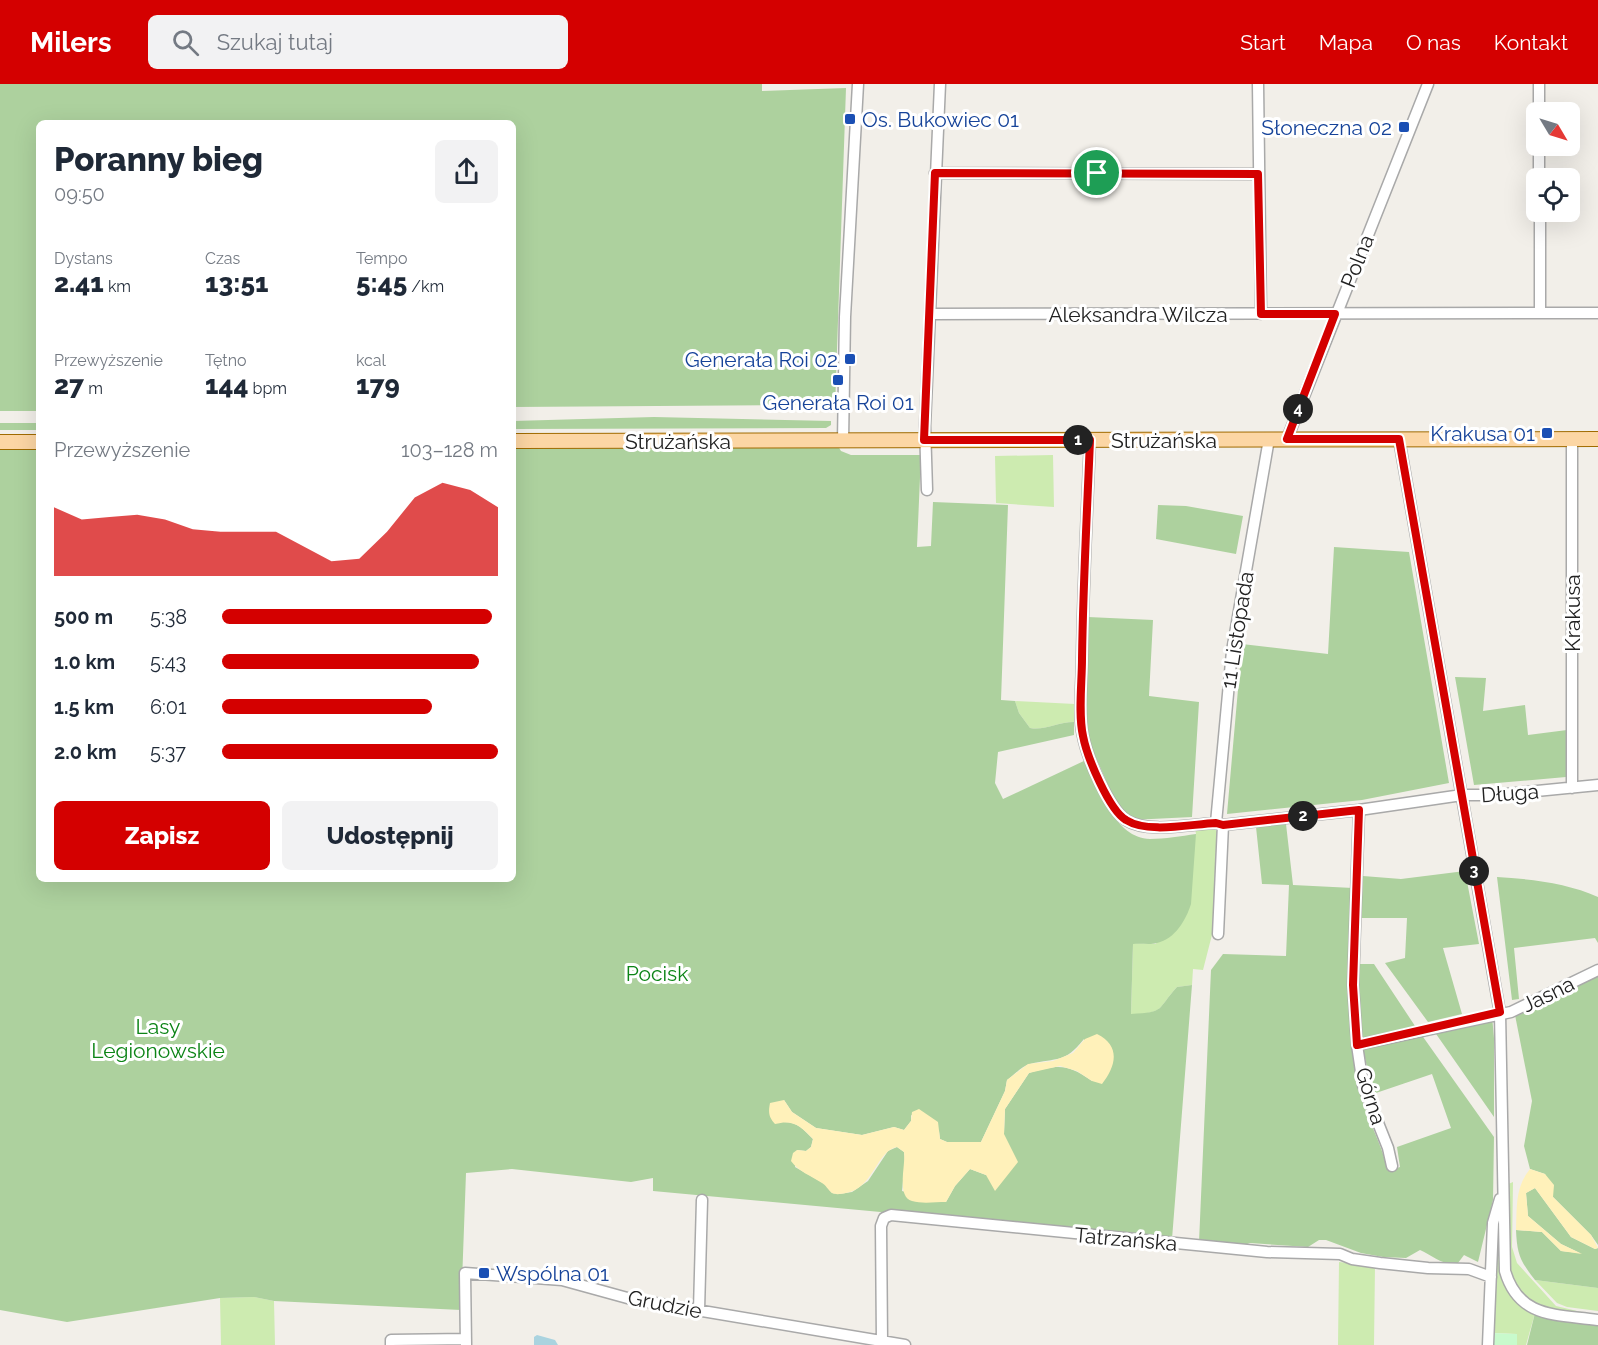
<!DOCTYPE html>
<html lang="pl">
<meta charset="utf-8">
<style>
:root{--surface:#fff;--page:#f2f2f3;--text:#1f2937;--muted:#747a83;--accent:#d40000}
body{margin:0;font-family:Raleway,sans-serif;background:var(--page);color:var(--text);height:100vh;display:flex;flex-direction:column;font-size:22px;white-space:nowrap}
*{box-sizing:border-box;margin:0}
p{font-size:20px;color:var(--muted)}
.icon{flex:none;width:33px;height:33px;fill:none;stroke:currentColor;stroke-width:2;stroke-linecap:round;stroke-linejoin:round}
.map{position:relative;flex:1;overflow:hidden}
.details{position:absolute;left:36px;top:36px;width:480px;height:762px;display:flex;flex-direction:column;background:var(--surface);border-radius:9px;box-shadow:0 6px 24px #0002}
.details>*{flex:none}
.needle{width:39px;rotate:128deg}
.controls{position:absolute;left:1526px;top:18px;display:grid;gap:12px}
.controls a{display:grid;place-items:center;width:54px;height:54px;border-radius:9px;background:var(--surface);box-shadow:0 6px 24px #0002;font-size:30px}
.pin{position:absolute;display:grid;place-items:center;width:51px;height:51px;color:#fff;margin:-26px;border:3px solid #fff;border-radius:50%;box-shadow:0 2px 6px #0007}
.km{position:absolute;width:30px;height:30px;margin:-15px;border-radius:50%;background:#222;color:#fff;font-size:16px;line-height:30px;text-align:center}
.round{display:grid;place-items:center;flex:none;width:63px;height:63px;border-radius:9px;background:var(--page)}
.headline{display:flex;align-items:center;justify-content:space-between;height:102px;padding:0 18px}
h1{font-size:33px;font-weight:800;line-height:45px}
.figures{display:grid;grid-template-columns:repeat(3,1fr);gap:9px;height:102px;padding:6px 18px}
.figures div{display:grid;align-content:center}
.figures b{font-size:26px;font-weight:800}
.figures small{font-size:16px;font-weight:400}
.figures p{font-size:16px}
.chart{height:168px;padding:12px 18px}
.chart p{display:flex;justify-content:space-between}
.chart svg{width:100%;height:108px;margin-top:6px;fill:var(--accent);opacity:.7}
.button{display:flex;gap:12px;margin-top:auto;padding:12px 18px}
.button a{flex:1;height:69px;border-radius:9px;background:var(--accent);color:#fff;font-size:24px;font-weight:800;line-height:69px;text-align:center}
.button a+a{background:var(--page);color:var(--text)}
ul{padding:0 18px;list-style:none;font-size:20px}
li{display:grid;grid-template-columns:96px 72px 1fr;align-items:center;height:45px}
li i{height:15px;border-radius:8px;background:var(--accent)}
header{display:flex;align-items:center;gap:36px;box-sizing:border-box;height:84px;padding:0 30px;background:var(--accent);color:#fff}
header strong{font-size:28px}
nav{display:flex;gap:33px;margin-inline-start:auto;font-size:21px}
.search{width:420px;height:54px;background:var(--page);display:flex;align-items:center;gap:15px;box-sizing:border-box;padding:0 21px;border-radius:9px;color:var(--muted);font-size:22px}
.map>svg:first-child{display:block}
</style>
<header>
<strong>Milers</strong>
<div class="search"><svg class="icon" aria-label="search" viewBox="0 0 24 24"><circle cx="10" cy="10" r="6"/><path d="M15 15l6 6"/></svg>Szukaj tutaj</div>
<nav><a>Start</a><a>Mapa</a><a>O nas</a><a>Kontakt</a></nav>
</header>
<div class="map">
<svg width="1598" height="1261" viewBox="0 0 1598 1261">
<rect width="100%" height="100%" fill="#f2efe9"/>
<path fill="#cdebb0" d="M1053,371l1,52 -58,-4 -1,-47z
M1015,617l60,3 -1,18c-16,0 -30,9 -44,6l-11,-15z
M1195,744h19l5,6 -5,93 -11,43 -10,-1 -1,16 -15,2c-21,23 -11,25 -46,28l2,-72 23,1 40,-110z
M1513,1098l-1,65 5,16 39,43 34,8 -37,-4 -21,-6 -14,-15 -8,-17 -4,-87z
M1500,1127v56l35,46 -9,32h-9v-11l-25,-1 4,-106z
M1339,1178l36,4 -1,79h-36z
M1535,1196l63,8v23l-31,-4 -10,-4z
M254,1213l20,4 1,44h-54l-1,-47z"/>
<path fill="#add19e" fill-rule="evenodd" d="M0,0h762v7l84,-3 -11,320 -41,-3 -281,2v-284h-474v288h-39z
M654,333l177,4v4l-5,3 -313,1v-8z
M0,339h39v7h-39z
M513,361l325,1 3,5 10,4h70l-4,92 14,-1 2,-44 75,3 -7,195 14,1 4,12 11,15c14,3 28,-6 44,-6v13l-76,17 -3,31 8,16 83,-39c13,27 28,78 64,79 15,0 31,-3 46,-5l-5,70c-5,16 -16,35 -34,39 -7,2 -16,0 -24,1l-2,70c35,-2 25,-4 46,-27l15,-2 -20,254 -519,-48v-13l-22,4 -119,-13 -46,4 -5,137 -187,-9 -20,-4 -34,1 -153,24 -67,-12v-863h39v432h474zM1084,955l8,42c-26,-18 -34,-16 -63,-8l-24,36 -1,25 -18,41 -16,-6 -15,17 -9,16 -44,-11 3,-30 -1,-9 -7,-5 -9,4 -20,30 -16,11 -13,2 -7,-1 -7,-9 -30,-17 2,-17 9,1 5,-4 2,-8c-10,-10 -15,-17 -30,-17l1,-22 8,12 24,16 46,7 32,-8 10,3 7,-9v-6l28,16 1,8 7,3h34l24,-51 2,-11c7,-5 15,-14 23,-16 28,-7 34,0 54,-25z
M1158,421l28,1 57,10 -7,38 -80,-15z
M1334,463l75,5 40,231 -87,17 -135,14 15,-170 86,10z
M1088,533l65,3 -4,76 50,6 -7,115 -61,3 -15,-17 -31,-70z
M1455,593l31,1 -3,33 42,-6 3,30 39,-5 -1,47 -92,8z
M1286,740l7,61 60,3c-3,71 -9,135 8,205 6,27 21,51 27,78l12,-4 -3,-20 54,-19 -19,-54 -59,20 -10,-45 58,-15 73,103 -1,63 -15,62 -14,-7 -6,8c-15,3 -25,-7 -38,-13l-14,8 -23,-1 -22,-4 -35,-13h-7l-11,7 -58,-4 -11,4 -40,-5 12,-272 12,-16 63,2 3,-71 -27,-1 -6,-57z
M1465,787l14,73 -36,4 19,66 -34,8 -43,-59 20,-5 2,-40h-46l2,-42 38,3z
M1497,793c33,2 71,6 101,20v46l-3,-5 -81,10 5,51 -7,1z
M1360,880h14l41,62 -55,14 -3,-42z
M1598,891v270l-7,-10 -38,-38 -8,-23 -15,-5 -6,-23 8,-45 -17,-86z
M1492,932l2,22v79l-60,-86z
M1535,1104l36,49 24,12 3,-1v40l-63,-8c-15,-19 -18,-26 -19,-50l26,2 19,19 19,2 -19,-9 -33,-28 -2,-23z
M1535,1229l63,9v23h-71z"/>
<path fill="#fff1ba" d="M1097,950c24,12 19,32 5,50l-10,-3 -15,-10 -17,-5 -31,7 -24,36 -1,25 14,28 -23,29 -9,-16 -16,-6 -15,17 -9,16c-11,0 -24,2 -34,-1 -16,-4 -6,-36 -8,-49l-7,-5c-20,3 -24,42 -51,46 -5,1 -10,2 -14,0 -4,-3 -6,-8 -10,-10 -11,-7 -24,-12 -31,-22l2,-8 4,-3 9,1 5,-4 2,-8c-12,-13 -20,-20 -38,-15 -6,-7 -7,-11 -5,-21l14,-3 8,12 24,16 46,7 32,-8 10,3 7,-9 1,-9 7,-3 19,13 2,17 7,3h34l24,-51 2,-11 21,-16 25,-3 20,-8 12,-14z
M1530,1085l15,5 9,11 -1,12 38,38 7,13 -3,1 -24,-12 -36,-49 -9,5 2,23 33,28 21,10 -21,-3 -19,-19 -26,-2c1,-23 -1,-43 14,-61z"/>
<path fill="#c8facc" d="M1492,1249l25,1v11h-25z"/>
<path fill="#aad3df" d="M537,1251l18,5 3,5h-24v-8z"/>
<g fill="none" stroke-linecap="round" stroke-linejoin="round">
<g stroke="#a9a9a9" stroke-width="13">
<path id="minor" d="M1258,0l3,230
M1539,0v28
M1539,62v32
M935,89l323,1
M1540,128v101
M930,230l668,-1
M1287,355l141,-355
M1399,355l101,574 5,258c14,48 52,43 93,49
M1090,356c-3,73 -7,146 -8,219 0,22 -4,57 1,77 4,21 26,73 43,84 22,14 65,4 90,3l7,2 136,-15 103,-15h33l103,-10
M843,357l2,-124 13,-233
M927,406l-2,-64 15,-342
M1572,704v-349
M1359,726l-6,175 4,60 6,40 25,63 4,18
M1216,739l16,-172 37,-212
M1218,850l5,-109
M1357,961l154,-33 87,-42
M699,1226l3,-110
M882,1257l-1,-115 3,-8 7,-3 376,37 73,2 12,5 28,4 48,5 41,1 22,8
M391,1261v-5l75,-1
M466,1261l-1,-72 97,7 69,19 274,46
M1488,1261l5,-122 7,-24"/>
</g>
<g stroke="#a06b00" stroke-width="16">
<path id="major" d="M513,357l1085,-2
M0,358h39"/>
</g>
<use href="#minor" stroke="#fff" stroke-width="10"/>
<use href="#major" stroke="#fcd6a4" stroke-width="14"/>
</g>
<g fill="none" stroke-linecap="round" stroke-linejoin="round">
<g stroke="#fff" stroke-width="12">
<path id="route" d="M935,89l323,1 3,140h74l-48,125h112l101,573 -143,33 -4,-60 6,-175 -136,15 -7,-2c-25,1 -68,11 -90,-3 -17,-10 -39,-63 -43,-84 -5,-22 -1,-54 -1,-77 1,-73 5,-146 8,-219h-166z"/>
</g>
<use href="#route" stroke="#d40000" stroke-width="8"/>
</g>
<g fill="#1a4fb4" stroke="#fff" stroke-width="2">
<rect x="844" y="29" width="12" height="12" rx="3"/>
<rect x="1398" y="37" width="12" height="12" rx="3"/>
<rect x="844" y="269" width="12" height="12" rx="3"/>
<rect x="832" y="290" width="12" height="12" rx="3"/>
<rect x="1541" y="343" width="12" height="12" rx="3"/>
<rect x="478" y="1183" width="12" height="12" rx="3"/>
</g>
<g text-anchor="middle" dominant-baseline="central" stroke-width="6" stroke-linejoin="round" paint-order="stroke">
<g font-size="21" fill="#164399" stroke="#fff" text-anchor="end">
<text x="862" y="35" text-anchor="start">Os. Bukowiec 01</text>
<text x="1392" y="43">Słoneczna 02</text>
<text x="838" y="275">Generała Roi 02</text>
<text x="838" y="318" text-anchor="middle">Generała Roi 01</text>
<text x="1535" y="349">Krakusa 01</text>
<text x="496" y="1189" text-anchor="start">Wspólna 01</text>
</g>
<g font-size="21" fill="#222" stroke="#fff">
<text transform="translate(1357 177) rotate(-68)">Polna</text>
<text x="1138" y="230">Aleksandra Wilcza</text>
<text x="1164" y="356">Strużańska</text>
<text x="678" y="357">Strużańska</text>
<text transform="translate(1572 529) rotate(-90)">Krakusa</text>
<text transform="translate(1237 546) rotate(-81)">11 Listopada</text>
<text transform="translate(1510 709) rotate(-4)">Długa</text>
<text transform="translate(1548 910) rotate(-26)">Jasna</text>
<text transform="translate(1371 1012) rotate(73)">Górna</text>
<text transform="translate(1126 1155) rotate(5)">Tatrzańska</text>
<text transform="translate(665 1220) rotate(11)">Grudzie</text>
</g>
<g font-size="21" fill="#0c8416" stroke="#fff">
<text x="657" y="889">Pocisk</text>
<text x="158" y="942">Lasy<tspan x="158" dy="24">Legionowskie</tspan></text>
</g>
</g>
</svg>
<div class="controls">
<a><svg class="needle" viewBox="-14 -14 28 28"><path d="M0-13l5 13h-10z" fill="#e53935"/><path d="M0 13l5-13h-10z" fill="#747a83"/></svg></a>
<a><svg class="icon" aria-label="locate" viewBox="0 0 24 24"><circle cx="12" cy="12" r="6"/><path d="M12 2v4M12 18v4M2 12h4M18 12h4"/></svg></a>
</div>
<div class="pin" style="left:1097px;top:89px;background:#1e9e55"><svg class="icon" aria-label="arrive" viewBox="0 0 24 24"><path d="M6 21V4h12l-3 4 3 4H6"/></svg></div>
<b class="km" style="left:1078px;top:356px">1</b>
<b class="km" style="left:1303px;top:732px">2</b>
<b class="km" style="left:1474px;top:787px">3</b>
<b class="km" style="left:1298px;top:325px">4</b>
<section class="details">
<div class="headline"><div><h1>Poranny bieg</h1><p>09:50</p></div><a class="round"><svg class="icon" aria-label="share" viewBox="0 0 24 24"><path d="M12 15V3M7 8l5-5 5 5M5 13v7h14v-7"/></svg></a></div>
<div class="figures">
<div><p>Dystans</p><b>2.41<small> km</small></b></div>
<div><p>Czas</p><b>13:51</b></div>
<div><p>Tempo</p><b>5:45<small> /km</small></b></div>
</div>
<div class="figures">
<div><p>Przewyższenie</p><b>27<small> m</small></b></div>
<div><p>Tętno</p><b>144<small> bpm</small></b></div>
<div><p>kcal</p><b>179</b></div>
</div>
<div class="chart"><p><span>Przewyższenie</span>103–128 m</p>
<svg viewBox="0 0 160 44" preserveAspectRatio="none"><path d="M0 44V16L10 21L20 20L30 19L40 21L50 25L60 26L70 26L80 26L90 32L100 38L110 37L120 26L130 12L140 6L150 9L160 16V44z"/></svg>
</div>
<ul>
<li><b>500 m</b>5:38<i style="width:98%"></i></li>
<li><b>1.0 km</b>5:43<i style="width:93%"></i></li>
<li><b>1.5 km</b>6:01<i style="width:76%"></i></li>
<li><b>2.0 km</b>5:37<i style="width:100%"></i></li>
</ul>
<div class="button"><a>Zapisz</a><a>Udostępnij</a></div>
</section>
</div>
